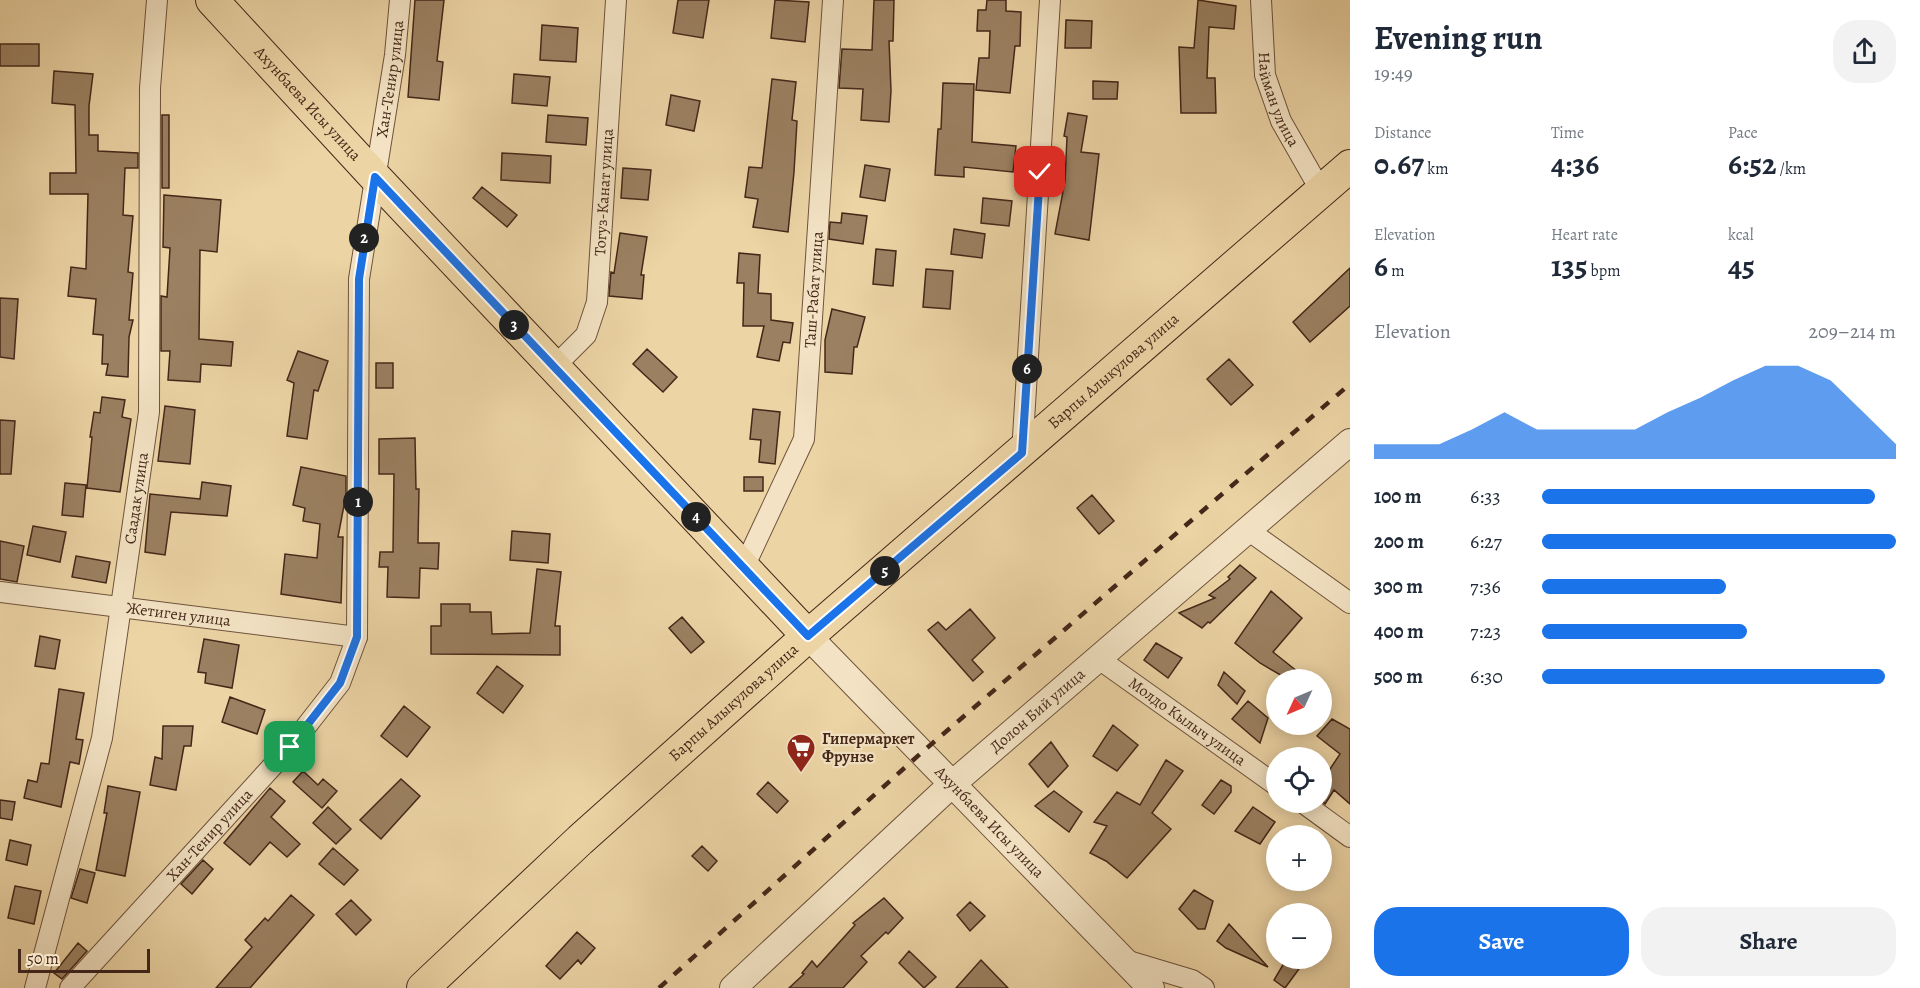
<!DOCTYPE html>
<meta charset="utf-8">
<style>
:root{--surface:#fff;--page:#f2f2f3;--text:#1f2937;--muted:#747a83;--accent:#1a73e8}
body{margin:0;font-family:Alegreya,serif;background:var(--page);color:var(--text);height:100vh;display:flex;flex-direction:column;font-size:22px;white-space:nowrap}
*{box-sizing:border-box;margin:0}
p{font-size:20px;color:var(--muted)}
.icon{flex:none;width:33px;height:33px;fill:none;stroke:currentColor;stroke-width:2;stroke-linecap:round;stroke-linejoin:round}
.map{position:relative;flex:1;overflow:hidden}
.panel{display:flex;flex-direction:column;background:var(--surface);width:570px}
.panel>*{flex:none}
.needle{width:39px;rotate:226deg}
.fabs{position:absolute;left:1266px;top:669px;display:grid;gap:12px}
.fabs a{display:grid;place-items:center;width:66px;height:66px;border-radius:50%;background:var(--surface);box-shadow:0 3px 15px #0003;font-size:30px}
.scale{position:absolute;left:18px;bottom:15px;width:132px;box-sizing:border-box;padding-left:6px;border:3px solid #442719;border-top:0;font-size:16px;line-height:21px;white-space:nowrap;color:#442719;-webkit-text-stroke:4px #f3e3c4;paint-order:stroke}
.pin{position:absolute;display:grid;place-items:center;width:51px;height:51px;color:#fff;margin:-26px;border-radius:12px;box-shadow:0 3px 9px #0006}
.km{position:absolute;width:30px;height:30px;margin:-15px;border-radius:50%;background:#222;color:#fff;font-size:16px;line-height:30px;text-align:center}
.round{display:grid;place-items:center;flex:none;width:63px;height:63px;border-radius:24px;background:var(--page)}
.summary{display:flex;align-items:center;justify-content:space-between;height:102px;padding:0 24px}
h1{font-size:33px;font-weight:700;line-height:45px}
.figures{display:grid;grid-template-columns:repeat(3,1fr);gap:9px;height:102px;padding:6px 24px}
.figures div{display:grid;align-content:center}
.figures b{font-size:30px;font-weight:700}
.figures small{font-size:16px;font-weight:400}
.figures p{font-size:16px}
.chart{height:168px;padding:12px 24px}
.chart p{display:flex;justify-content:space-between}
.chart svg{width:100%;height:108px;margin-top:6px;fill:var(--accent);opacity:.7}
.button{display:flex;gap:12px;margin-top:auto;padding:12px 24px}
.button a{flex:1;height:69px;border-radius:24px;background:var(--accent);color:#fff;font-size:24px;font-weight:700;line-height:69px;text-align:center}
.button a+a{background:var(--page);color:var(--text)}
ul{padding:0 24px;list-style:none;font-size:20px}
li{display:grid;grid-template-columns:96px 72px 1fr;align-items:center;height:45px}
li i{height:15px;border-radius:8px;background:var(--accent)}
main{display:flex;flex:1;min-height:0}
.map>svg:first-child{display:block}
</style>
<main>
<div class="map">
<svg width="1350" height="988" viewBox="0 0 1350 988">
<rect width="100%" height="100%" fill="#ecd4a5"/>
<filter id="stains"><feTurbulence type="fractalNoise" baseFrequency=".00333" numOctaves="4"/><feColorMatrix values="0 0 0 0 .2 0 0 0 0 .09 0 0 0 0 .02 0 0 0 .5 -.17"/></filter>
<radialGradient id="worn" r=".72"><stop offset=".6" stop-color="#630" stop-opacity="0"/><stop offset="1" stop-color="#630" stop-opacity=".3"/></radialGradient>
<path fill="#9b8162" stroke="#442719" stroke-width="1.5" d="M415,0h29l-7,61 6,1 -4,38 -31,-3z
M678,0h31l-6,38 -30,-5z
M775,0l34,2 -4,40 -34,-4z
M874,0h20l-1,41h-4l2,50 -2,31 -28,-2 2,-31 -24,-1 3,-39 30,1z
M987,0h19v11l15,1 -1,34h-5l-5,47 -34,-3 3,-32h10l1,-27h-13l1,-21h8z
M1198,0l38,6 -2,23 -25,-2 -2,51h8l1,35h-35l-2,-66 15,1z
M1066,20l26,1 -1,27h-26z
M542,25l36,3 -2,34 -36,-2z
M0,44h39v22h-39z
M54,71l39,3 -4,32v29h9v16l40,2v15h-13l-2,47 10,1 -5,56 5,1 -4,47h4l-4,17 -1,40 -22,-2 2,-11h-6l1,-29 -10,-1 3,-35 -28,-3 3,-29 15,2 2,-75h-38v-21h26l-1,-68 -23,-2z
M514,74l36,3 -3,29 -35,-3z
M772,79l24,3 -4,38 5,1 -3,51 -6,60 -35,-5 5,-28 -13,-2 4,-30 13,1z
M1093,81l25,1 -1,17h-24z
M943,83l31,1 -2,58 44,4 -3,26 -49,-5v10l-29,-2 3,-46h3z
M671,95l29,6 -6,30 -28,-6z
M1068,113l19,3 -6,36 18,2 -10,86 -34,-6 10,-53 2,-44 -3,-1z
M162,115h7v73h-7z
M548,115l40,3 -2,27 -40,-3z
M502,153l49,3 -1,27 -49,-3z
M865,165l25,4 -5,32 -25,-4z
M623,168l28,2 -3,30 -27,-2z
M482,187l35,28 -10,12 -34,-29z
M164,195l57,5 -4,52 -17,-2 -1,89 34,3 -2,24 -30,-2 -1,18 -32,-2 2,-29h-9v-55l6,1 3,-49 -7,-1z
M983,198l29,3 -3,25 -28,-3z
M842,213l25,3 -4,28 -34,-5 1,-17 11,1z
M954,229l31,5 -3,24 -31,-4z
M620,233l27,4 -6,38h3l-2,24 -33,-3 2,-24 3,1z
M876,249l20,2 -3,35 -20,-2z
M739,253l21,2 -2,38 13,1v26l22,3 -3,20 -7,-1 -4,19 -22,-4 7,-31h-21l1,-43h-7z
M1350,268v38l-40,36 -17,-20z
M926,269l27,2 -3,38 -27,-2z
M0,298l18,1 -4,60 -14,-2z
M832,309l33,8 -8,30h-3l-2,27 -27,-2v-32z
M647,349l30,28 -14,15 -30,-28z
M298,351l30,10 -10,30 -4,-1 -7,49 -20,-3 7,-53 -7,-3z
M1229,359l24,26 -22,20 -24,-26z
M376,363h17v25h-17z
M102,397l23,3 -3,17 9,2 -11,73 -33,-4 5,-51h-2l4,-25 6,1z
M165,406l30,4 -5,54 -32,-3z
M753,409l27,3 -5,52 -16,-2 2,-22 -11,-1z
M0,420l15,1 -4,53h-11z
M415,438l1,51h3l-1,54h21l-1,26 -18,-1 -1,30 -32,-1 1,-30h-9l1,-15h13l1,-78h-15v-35z
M301,467l45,9v19l-8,42h5l-2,66 -60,-9 4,-40 32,4 3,-34 -17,-3 2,-13 -12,-3z
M744,477h19v14h-19z
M202,482l29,4 -4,30 -56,-4 -6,43 -20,-3 5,-58 50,5z
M65,483l21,2 -3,32 -21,-2z
M1092,495l22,26 -15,13 -22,-26z
M33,526l33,6 -6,30 -33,-7z
M512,531l38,3 -2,29 -38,-3z
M0,541l24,5 -7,36 -17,-3z
M76,556l34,6 -4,21 -34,-6z
M1240,565l16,13 -46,45 -2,-1 -6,6 -23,-15 36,-15 -6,-3 21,-16 -2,-2z
M537,569l24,3 -6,54h5v29l-129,-1v-28h10v-22h29v8h21l1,22 38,-1z
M1271,591l31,27 -29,34 35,28h-19l-29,-17 -25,-20z
M970,609l25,29 -23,22 11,12 -10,9 -45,-51 10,-8 8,8z
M682,617l22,25 -13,11 -22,-25z
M40,636l20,4 -5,29 -20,-3z
M204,639l35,6 -7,43 -27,-5 1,-10 -8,-1z
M1156,643l26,15 -14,20 -24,-18z
M497,666l26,20 -20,27 -26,-20z
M1224,672l21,19 -8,13 -19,-19z
M59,689l25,4 -8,46 7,1 -4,24 -9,-2 -9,45 -37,-9 4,-18 9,2 4,-19 8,1z
M230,697l35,13 -8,24 -35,-12z
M1248,701l20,17 -8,25 -28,-24z
M404,706l26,21 -23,30 -26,-21z
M1332,719l18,10v75l-16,-14 -9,14 -3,-3v-20l18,-27 -23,-18z
M1113,725l25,20 -21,26 -24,-15z
M163,726h30l-2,20h-7l-8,44 -26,-5 5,-28 7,2z
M1051,742l17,24 -20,21 -19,-23z
M1166,760l17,11 -31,42 19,16 -44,49 -21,-17 -16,-8 17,-27 -13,-4 23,-30 23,13z
M303,771l15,14 5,-6 14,12 -15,17 -29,-26z
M401,779l19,17 -39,43 -21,-19z
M1221,780l10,6v6l-17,22 -12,-9z
M768,782l20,19 -11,12 -20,-19z
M108,786l32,6 -15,84 -29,-6 11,-57h-3z
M270,788l15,13 -14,16 29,27 -13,13 -17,-15 -20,23 -26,-22z
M1054,791l28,21 -13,20 -34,-26z
M0,800l15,2 -3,18 -12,-2z
M328,807l23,22 -15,15 -23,-21z
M1253,807l22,15 -15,22 -25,-13z
M10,840l21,5 -4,20 -21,-5z
M702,846l15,15 -9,10 -16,-15z
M333,848l25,22 -14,15 -25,-21z
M203,860l10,9 -21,25 -11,-10z
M80,869l15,4 -8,30 -16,-5z
M15,886l26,5 -7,33 -26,-6z
M1194,890l19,11 -8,28h-7l-19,-20z
M291,895l23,20 -64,73h-34l36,-41 -7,-7 20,-22 3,3z
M884,898l19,20 -15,16 -2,-2 -25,24 6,6 -24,26h-54l15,-14 -2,-1 10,-12 5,6 38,-42 -2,-2z
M351,900l20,20 -15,15 -20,-21z
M970,902l15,14 -15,15 -13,-16z
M1229,924l39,43 -42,-19 -9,-7z
M577,932l18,16 -14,16 -3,-4 -18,19 -14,-13z
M78,943l9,8 -25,28 -8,-6z
M909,951l27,26 -12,11 -25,-25z
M1287,958h20l-22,30 -11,-8z
M981,960l27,28h-52z"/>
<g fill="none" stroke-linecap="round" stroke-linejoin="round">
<g stroke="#6e523c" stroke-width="22">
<g id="minor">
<path id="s1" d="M1261,0l4,75 16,46 40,70"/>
<path id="s2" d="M554,367l32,-32 11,-33 19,-302"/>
<path d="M1022,453l28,-453"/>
<path d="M1248,530l102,73"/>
<path id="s3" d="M744,567l60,-128 29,-439"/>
<path id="s4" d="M0,592l357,45"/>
<path id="s5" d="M1099,659l177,126"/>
<path d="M1302,802l48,35"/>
<path d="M1122,959l70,21 12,8"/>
<path id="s6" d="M35,988l67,-250 47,-326 1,-324 7,-88"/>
<path id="s7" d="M70,988l220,-241 50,-64 17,-46 2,-358 36,-224 5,-55"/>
</g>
</g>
<g stroke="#6e523c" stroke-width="28">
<g id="tertiary">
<path id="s8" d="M808,636l343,352"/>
<path id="s9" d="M733,988l218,-203 399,-343"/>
</g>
</g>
<g stroke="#442719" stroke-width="34">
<g id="primary">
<path id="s10" d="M212,0l163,177 433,459"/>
<path id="s11" d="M423,988l157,-148 228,-204 542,-470"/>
</g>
</g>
<use href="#minor" stroke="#f3e3c4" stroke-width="20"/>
<use href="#tertiary" stroke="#f3e3c4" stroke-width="26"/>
<use href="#primary" stroke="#ecd4a5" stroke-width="32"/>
<path stroke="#442719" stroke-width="4.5" stroke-dasharray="10 10" stroke-linecap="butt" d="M659,988l261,-234 430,-370"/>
</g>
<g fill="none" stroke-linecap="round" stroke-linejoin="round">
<g stroke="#fff" stroke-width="12">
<path id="route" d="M290,747l50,-64 17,-46 2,-358 16,-102 433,459 214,-183 18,-281"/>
</g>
<use href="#route" stroke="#1a73e8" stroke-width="8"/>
</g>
<defs>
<g id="supermarket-pin" transform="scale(1.5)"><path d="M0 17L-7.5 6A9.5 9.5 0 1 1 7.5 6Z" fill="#8f2418" stroke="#f3e3c4"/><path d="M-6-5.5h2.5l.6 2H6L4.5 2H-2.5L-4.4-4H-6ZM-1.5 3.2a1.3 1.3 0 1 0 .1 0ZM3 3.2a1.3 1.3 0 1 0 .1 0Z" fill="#fff"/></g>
</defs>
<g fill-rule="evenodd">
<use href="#supermarket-pin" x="801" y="748"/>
</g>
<g text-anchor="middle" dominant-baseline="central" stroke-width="4.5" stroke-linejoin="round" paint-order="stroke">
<g font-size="16" fill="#442719" stroke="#f3e3c4">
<text stroke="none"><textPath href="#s7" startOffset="1017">Хан-Тенир улица</textPath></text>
<text stroke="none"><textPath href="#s1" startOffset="102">Найман улица</textPath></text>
<text stroke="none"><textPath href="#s10" startOffset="141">Ахунбаева Исы улица</textPath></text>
<text stroke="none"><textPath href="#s2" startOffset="190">Тогуз-Канат улица</textPath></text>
<text stroke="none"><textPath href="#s3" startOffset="291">Таш-Рабат улица</textPath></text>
<text stroke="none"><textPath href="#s11" startOffset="926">Барпы Алыкулова улица</textPath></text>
<text stroke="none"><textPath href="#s6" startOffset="501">Саадак улица</textPath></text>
<text stroke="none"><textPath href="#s4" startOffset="180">Жетиген улица</textPath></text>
<text stroke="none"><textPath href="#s11" startOffset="422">Барпы Алыкулова улица</textPath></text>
<text stroke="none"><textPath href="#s9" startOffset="412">Долон Бий улица</textPath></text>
<text stroke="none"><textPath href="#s5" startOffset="108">Молдо Кылыч улица</textPath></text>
<text stroke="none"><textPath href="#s8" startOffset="260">Ахунбаева Исы улица</textPath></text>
<text stroke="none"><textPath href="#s7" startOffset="207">Хан-Тенир улица</textPath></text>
</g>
<g font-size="16" font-weight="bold" fill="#442719" stroke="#f3e3c4" text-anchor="start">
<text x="822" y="739">Гипермаркет<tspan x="822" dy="18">Фрунзе</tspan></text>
</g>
</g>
<rect width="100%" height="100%" filter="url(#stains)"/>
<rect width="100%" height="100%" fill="url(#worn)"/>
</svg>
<div class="fabs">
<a><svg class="needle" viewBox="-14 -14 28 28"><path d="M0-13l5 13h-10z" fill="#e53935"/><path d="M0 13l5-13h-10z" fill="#747a83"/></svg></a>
<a><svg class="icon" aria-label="locate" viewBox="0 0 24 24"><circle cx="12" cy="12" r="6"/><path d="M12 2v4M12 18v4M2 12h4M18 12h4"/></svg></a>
<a>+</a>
<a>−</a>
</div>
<div class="scale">50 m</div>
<div class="pin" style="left:290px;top:747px;background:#1e9e55"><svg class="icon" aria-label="arrive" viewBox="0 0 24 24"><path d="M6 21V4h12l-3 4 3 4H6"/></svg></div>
<div class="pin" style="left:1040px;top:172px;background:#d93025"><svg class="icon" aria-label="check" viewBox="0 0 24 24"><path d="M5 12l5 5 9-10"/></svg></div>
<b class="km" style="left:358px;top:502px">1</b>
<b class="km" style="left:364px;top:238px">2</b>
<b class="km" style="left:514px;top:325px">3</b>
<b class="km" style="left:696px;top:517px">4</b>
<b class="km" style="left:885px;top:571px">5</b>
<b class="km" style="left:1027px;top:369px">6</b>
</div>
<section class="panel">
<div class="summary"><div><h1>Evening run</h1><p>19:49</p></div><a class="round"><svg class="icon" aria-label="share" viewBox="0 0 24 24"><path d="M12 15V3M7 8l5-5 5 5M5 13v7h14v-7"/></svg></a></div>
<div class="figures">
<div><p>Distance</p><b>0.67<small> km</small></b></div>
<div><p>Time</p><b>4:36</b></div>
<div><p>Pace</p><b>6:52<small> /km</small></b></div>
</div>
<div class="figures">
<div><p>Elevation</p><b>6<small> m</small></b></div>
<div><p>Heart rate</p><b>135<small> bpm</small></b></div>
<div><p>kcal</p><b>45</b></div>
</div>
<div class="chart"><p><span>Elevation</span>209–214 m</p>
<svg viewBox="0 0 160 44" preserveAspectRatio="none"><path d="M0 44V38L10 38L20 38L30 32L40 25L50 32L60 32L70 32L80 32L90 25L100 19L110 12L120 6L130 6L140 12L150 25L160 38V44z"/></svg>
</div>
<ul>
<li><b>100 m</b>6:33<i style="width:94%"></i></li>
<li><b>200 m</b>6:27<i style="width:100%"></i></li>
<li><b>300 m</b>7:36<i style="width:52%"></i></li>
<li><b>400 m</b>7:23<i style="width:58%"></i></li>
<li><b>500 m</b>6:30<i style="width:97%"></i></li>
</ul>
<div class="button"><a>Save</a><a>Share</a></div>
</section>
</main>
